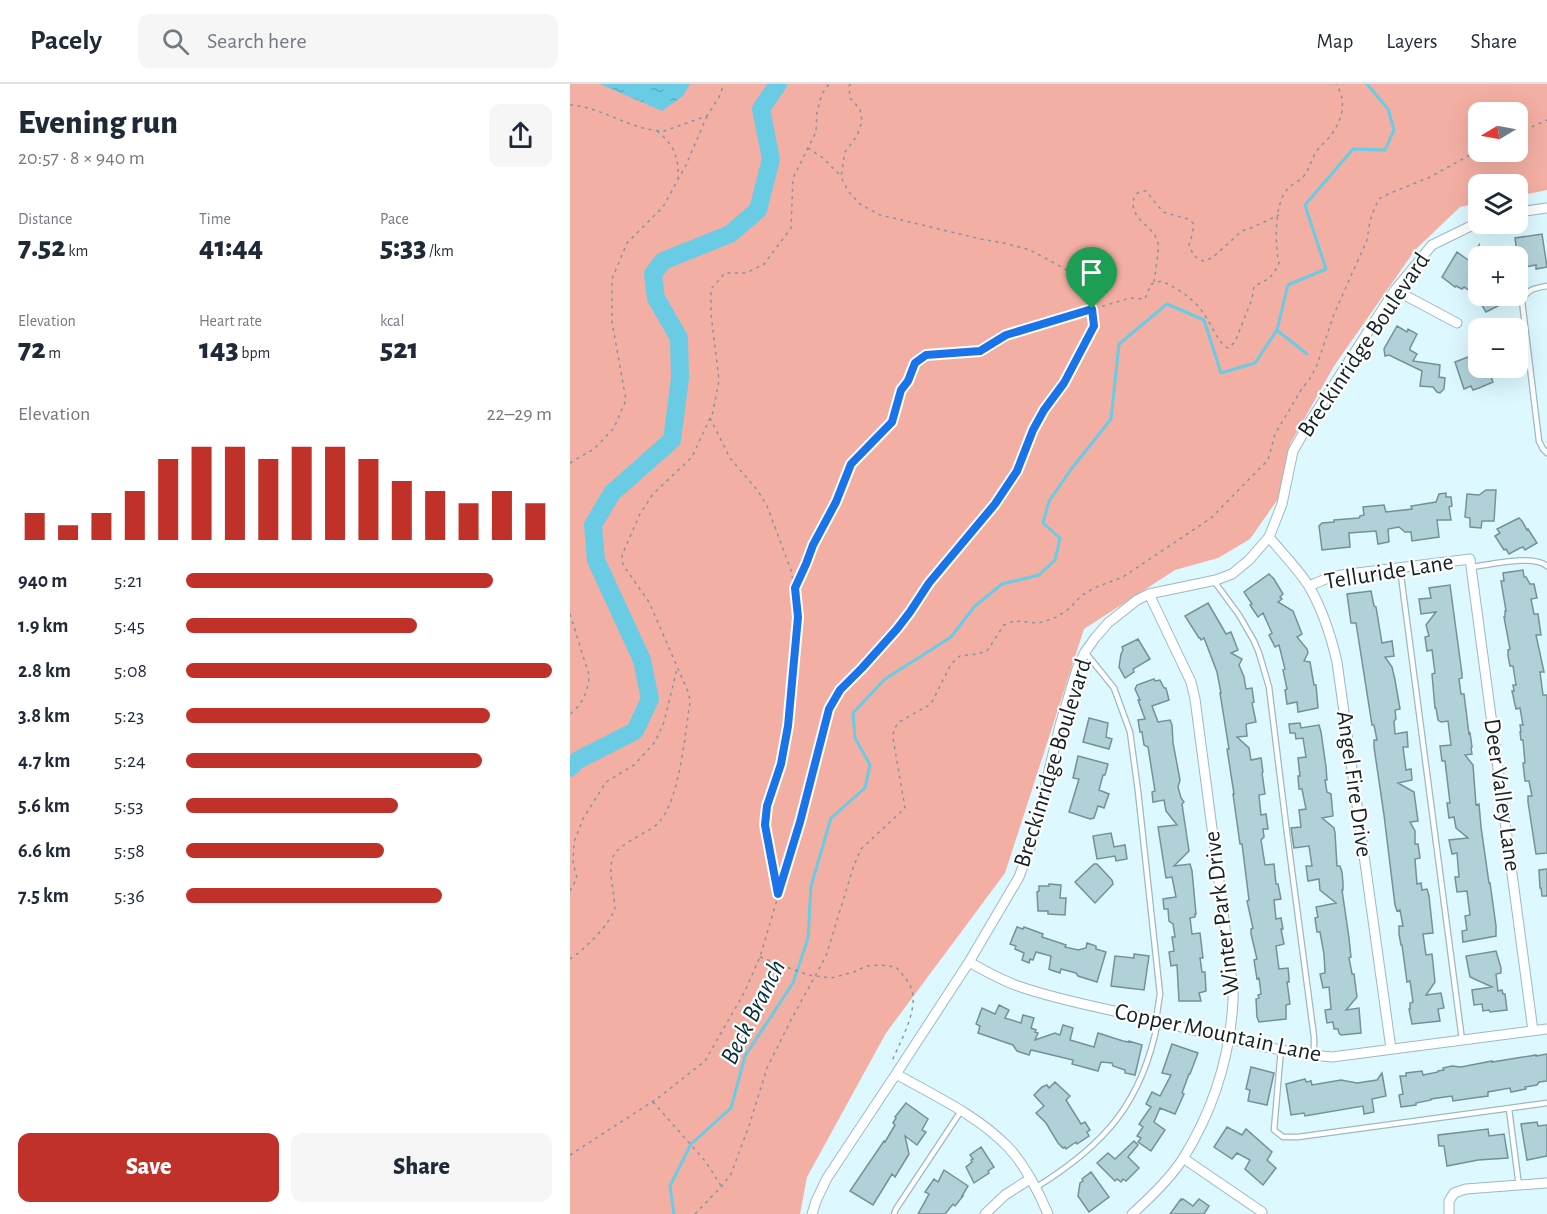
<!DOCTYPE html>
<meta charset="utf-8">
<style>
:root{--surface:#fff;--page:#f6f6f7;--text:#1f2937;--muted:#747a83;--line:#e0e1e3;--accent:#c03229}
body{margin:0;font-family:"Alegreya Sans",sans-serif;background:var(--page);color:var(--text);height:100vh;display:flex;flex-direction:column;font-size:22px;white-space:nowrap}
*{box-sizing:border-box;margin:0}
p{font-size:20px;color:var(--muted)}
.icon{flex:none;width:33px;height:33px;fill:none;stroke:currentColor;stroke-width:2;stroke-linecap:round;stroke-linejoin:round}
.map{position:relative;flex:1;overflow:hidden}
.details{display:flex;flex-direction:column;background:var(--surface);width:570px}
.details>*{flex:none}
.needle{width:39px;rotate:260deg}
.controls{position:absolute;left:898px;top:18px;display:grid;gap:12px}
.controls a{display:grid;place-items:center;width:60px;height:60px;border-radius:12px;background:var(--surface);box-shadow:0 6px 24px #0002;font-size:30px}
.pin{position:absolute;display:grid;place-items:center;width:51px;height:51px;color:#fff;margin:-62px -26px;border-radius:50% 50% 50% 0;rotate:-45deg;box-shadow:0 0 6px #0007}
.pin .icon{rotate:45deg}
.round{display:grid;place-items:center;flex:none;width:63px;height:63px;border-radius:12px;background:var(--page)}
.headline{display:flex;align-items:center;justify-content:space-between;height:102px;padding:0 18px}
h1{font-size:33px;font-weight:800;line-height:45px}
.figures{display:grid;grid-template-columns:repeat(3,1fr);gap:9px;height:102px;padding:6px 18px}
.figures div{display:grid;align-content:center}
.figures b{font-size:30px;font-weight:800}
.figures small{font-size:16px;font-weight:400}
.figures p{font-size:16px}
.chart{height:168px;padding:12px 18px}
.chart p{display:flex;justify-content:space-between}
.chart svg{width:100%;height:108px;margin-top:6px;stroke:var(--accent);stroke-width:6}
.cta{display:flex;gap:12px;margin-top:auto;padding:12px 18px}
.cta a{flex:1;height:69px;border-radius:12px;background:var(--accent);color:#fff;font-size:24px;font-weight:800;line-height:69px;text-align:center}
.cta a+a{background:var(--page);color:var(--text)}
ul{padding:0 18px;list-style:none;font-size:20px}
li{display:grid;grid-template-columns:96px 72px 1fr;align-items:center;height:45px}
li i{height:15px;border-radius:8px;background:var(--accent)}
header{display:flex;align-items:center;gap:36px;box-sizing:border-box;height:84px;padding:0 30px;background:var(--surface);border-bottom:2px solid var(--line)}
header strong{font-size:28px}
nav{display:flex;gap:33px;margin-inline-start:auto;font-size:21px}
.search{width:420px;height:54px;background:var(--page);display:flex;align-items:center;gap:15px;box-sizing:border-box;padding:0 21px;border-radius:12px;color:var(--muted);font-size:22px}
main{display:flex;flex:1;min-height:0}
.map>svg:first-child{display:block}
</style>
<header>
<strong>Pacely</strong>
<div class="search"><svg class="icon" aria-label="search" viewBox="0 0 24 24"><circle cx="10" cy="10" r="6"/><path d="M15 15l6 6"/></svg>Search here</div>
<nav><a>Map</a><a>Layers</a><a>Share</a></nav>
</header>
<main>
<section class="details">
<div class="headline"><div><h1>Evening run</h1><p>20:57 · 8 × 940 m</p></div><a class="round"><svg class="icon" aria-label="share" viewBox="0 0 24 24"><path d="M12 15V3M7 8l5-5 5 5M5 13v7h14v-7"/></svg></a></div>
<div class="figures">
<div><p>Distance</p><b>7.52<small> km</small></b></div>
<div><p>Time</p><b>41:44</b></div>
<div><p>Pace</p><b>5:33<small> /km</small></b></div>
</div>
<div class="figures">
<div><p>Elevation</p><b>72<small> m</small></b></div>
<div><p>Heart rate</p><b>143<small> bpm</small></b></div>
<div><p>kcal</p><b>521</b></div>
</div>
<div class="chart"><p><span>Elevation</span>22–29 m</p>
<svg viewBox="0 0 160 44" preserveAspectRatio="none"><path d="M5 44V33M15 44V38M25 44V33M35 44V24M45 44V11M55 44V6M65 44V6M75 44V11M85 44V6M95 44V6M105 44V11M115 44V20M125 44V24M135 44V29M145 44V24M155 44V29"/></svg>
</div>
<ul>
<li><b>940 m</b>5:21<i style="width:84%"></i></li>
<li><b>1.9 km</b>5:45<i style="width:63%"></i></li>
<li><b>2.8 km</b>5:08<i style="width:100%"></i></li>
<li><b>3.8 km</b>5:23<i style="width:83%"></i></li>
<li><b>4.7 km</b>5:24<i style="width:81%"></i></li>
<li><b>5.6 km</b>5:53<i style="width:58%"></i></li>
<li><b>6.6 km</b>5:58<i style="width:54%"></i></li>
<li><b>7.5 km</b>5:36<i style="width:70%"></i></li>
</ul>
<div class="cta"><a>Save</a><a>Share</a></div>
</section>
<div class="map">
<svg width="977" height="1130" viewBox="0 0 977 1130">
<defs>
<pattern id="water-ripples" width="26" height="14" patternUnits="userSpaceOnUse" patternTransform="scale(1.5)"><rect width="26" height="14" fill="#69cce4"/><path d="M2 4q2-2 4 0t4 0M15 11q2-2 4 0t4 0" fill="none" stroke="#5aafc3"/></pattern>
</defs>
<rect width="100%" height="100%" fill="#def8ff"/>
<path fill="#f4afa4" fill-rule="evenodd" d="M0,0h977v106l-29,6v-12h-39v19l-19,4 -45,43 -81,116 -44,78 -10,52 -30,43 -32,19 -43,12 -91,59 -79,244 -119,160 -79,144 -7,37h-230zM909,28h39v40h-39z"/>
<path fill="url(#water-ripples)" d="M30,0h90l-7,12 -21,15z"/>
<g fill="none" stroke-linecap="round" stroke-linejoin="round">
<path stroke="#69cce4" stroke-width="3" d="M708,247l29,23
M104,1130l-4,-28 21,-42 40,-36 14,-52 48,-73 15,-45 3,-52 20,-68 34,-30 5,-23 -15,-27 -2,-25 32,-34 66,-42 24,-31 27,-22 37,-9 16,-15 5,-22 -17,-15 6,-22 23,-33 39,-49 8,-75 48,-40 37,16 17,53 34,-10 22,-33 11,-45 38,-16 -21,-64 48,-56 32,1 9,-20 -6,-21 -21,-25"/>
<path stroke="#69cce4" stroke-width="18" d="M0,684l8,-8 57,-29 15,-32 -8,-39 -46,-100 -3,-35 19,-32 60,-53 8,-62 -1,-40 -23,-40 -3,-24 10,-13 67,-27 28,-24 13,-51 -10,-50 17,-25"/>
</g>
<path fill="#b1d1d9" stroke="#739199" stroke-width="1.5" d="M972,150l5,33 -11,2v-4l-17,3 -4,-30z
M909,161v51h21l4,7 -18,9 -10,-16h2l-14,-9 -2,2 -6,-3 -1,1 -13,-10 15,-25 11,8 3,-4h1z
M827,242l10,6 1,-3 9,5 -7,14v2l7,4 -4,7 27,4 -1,12 6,1 -1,11 -4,4 -3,-1 -4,-5 -13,-1 2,-15 -33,-16 -4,1 -1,-7z
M906,270l3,7v7h9l5,14 -14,6 -6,2 -2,-4 -7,3 -9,-27z
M916,406h10l-2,31h-12l-1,7 -11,-1v-9l-5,-1 2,-23 12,1z
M876,409v4h5l1,9 -3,1 2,13h-14l2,17 -27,4 -1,-9h-6l-6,-5 -11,2 1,13 -11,2 -2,-13 -27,2 1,14 -28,3 -3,-24 3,-3 12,-1v-2l25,-2 1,-2 4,-1 -1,-8 21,-2 2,7 26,-3 -1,-3 25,-4 3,-8z
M949,434l3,3 5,9 1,-1 9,14 -12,7 -2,-3 -3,1 -11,6 -3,-5 -2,1 -9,-14 5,-3 -3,-4z
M953,486l1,7h2l4,7h4l3,14 -6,1 3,15h4l3,21h-5l8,37h-4l3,23h4v158l-11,1 -8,-52v-6h4l-3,-15h-4l-2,-18h2l-2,-23h-2l-1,-8h1l-1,-7h3l-3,-17 -4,1 -4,-18h2l-1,-6h3l-3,-19h-3l-2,-10v-6l2,-1 -6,-32h1v-6h1l-5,-30h3l-1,-8z
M699,490l5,5 9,15 -3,3 2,2 -4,3 15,9 9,23 -5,3 10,12 1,4 -4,8 6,1 4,23h2l2,23 -20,4 -1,-10 -10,2 -2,-14 2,-1 -4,-19 2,-1 -6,-24 -4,2 -6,-12 3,-2 -9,-20 -5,4 -8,-12 2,-1 -8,-12z
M880,501l12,89v4l-3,1 2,15h3l5,40 1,-1 2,14 -1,1 1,6 -7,1 8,10 3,40 3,-1 2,23 8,56h1l6,43v10l-33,6 -1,-11 5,-1 -2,-14 5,-1 -3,-24 -10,1 -2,-15h4l-2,-24 -5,1 -3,-14 19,-2 -12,-10 -2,-11 -5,1 -2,-15h3l-5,-42h-3l-2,-15 11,-1 -3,-24 -7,1 -3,-2 -2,-12h-1l-3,-34 3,-1 -3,-23 -5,1 -2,-14 4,-1 -3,-11 10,-13 -15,2 -2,-15 12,-1 -2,-10z
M801,507l3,15 2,1 6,36 10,-2 2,15 -9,1 7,10 3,13 5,29 -5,1 1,9 -2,2 1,13 12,-2 1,15h-5l3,23 5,-1 1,11 -14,3 16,9 4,29 -8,1 5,9v13h3l2,14 -5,1 2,25 4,-1 1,7 5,-1 2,7 4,37 -10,1 3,21 6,-1 3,28 -9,13 15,-2 3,15 -6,1 2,12 -28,3 -3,-15h1v-6l3,-1 -3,-21 -3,1 -5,-37h-1l-2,-11v-8h4l-3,-16 -3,1 -2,-6 -11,-90 -10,-68v-7h3l-3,-15h-2l-16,-102h-5l-4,-29z
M638,519l18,31 5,-2 7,18 -7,3 11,6 -3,6 5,12 2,12 6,-1 2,14 -2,1 4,19 -10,2 1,12 -10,1 12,11 2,12 10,-2 2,14 -1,1 3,21 -6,1 2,20 5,-1 2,15h-5l1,8 -3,3 4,25 9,-1 2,20h2l3,15 -7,1 2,19 5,-1 2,11h-2l3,15 -8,2 3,23 9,-1 1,9v5h-2l3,22 -4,1v14l-27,3 -2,-5 -1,-18 3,-1 -1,-3 3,-1 -2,-16 -2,1 -3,-19 3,-1 -6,-25v-5l2,-1 -6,-27 2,-1 -7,-56h-2l-7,-50h1l-7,-45h2l-9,-56h1l-4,-21 -13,-34 -3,2 -1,-2h-1l-14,-22z
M568,555l12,20 -17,10 1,3 -9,6 -6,-11 2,-13 2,-4 -1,-3z
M584,595l1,2 5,-1 4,8h2l3,12 -17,6 6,16 12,-2 2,5 1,18 7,37 -2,7 3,11 3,4 -2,2 1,7 6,40 -15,15 16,-2 2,7 4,43h-1v3l-5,1 2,16 8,-1 3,25h-3l2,14h3l1,19 -7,2 2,8h-22l-2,-36 -6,1 -2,-14 5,-1 -2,-14h3l-2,-13 -4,-3 -1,-12h-4l-1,-10 13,-2 -4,-20 -6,1 -8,-51 19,-2 -11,-14 -2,-11 -11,2 -1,-10 3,-1 -7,-44 -4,-2 -2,-13h-2l-2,-12 7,-1 -7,-19h2l-5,-11 2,-4z
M519,634l19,5 -2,14 6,2 -3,10 -26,-7z
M730,639l1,5 18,-3 2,7 5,35 1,13h-2l2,12 4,2 2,22 -11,2 12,10 1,5 2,33h3l2,6 1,11v7h-1l7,48 2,19 -2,1 3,16h2l3,23 -11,13 13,-2 2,25 -20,2 -2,-2 -1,-4h-4l-1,-7 -6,1 -2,-13 6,-1 -2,-22 -6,1 -3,-14 5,-1 -1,-19 -4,-22h-3l-2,-14 3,-1 -2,-10 20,-4 -16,-13 -1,-11 -11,2 -2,-15h6l-3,-20 -15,2 -3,-20 10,-1 -2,-17 7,-1 -4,-20h-3l-1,-13h2l-2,-18 8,-1 -3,-19 -7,1 -1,-6h-5l-1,-9z
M508,672l30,8 -3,11h-2l-4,15 10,4 -5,14 -6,-2 -4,12 -4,1 -21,-7 10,-33 -6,-1z
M541,749l3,14 11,-2 2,14 -11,2 -1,-5 -18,3 -4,-23z
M524,780h3l15,16 1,4 -18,19 -20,-21z
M977,785v27h-5l-1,-8h-1l-1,-18z
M479,800l12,1 -1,13h6l-1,17 -17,-1v-3h-10l-1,-19 2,-1v-5h10z
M447,843l6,2 1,-2 19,7 -1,3 24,8 -1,2 13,3 8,-2 1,-5 9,3v3l10,3 -9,30 -19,-6 -2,-3 -15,-4 -1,4 -9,-3 -2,-1 2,-13 -15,-4 -3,8 -3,-1 -1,4 -7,-3 2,-7 -9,-4 1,-3 -6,-2z
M926,867l5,17v5l-5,1 2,17 4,-1 1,4h2l2,16 -17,2 -1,-2 -6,1 -1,-7 -8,1 -2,-15 20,-3 -22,-10 -4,-21z
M564,870l15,2 -5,34 -33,-4 4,-30 19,2z
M429,921l10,5 -4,8 16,5 2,-8 11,3 -3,10 5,2 -1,2 3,1 -3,7 20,-7 5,2 3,-10 10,3 -3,12 24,7 4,-14 25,8 6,1v-1l13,4 -7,30 -10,-2v-3l-12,-4 -1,-3 -11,-1 -3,9 -26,-7 1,-4 -42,-10 -2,5 -12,-4 -4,-6 -35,-12 2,-7 -4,-2 6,-16 13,6z
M602,960l26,9 -8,21h-1l-7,19 2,1 -9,20 -15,-6 -6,14 11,8 -14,21 -13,-9 3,-4 -4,-2 6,-9 -4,-3 12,-17 -5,-3 6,-12 8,4 11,-21 -9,-2z
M977,970v27l-8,1 -2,3 -12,2 1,2 -15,3 -1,-4 -22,4v4l-15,2 -20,3 -1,-5 -21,3v1l-15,3v2l-15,2 -2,-12 4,-1 -3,-18h6v-3l16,-2 1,4 15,-3v-1l6,-1 -1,-2 9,-2 9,1 31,-6v1l44,-7v1z
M681,983l23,6 -7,32 -19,-4 2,-11 -4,-1z
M812,989l4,23 -14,3 2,13 -10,2 -1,-8 -58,10 -1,-3 -13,2 -5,-31 19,-5 1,3 5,-1 1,4 29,-5 16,3 20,-3z
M485,998l15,14 -4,4 15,24 4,-2 5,8 -3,2 2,4 -12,8 -1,-2 -10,7 -1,-2 -2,1 -5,-5 -12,-20 -10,-10 8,-7 -10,-11 8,-8 5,-2 2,3z
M336,1019l22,16 -6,11 4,2 -9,13 -12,-9 4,18 -14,23 -3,-3 -19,31 -23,-14 34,-50 1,1 10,-17 -2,-2 3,-5 -1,-1z
M967,1038l1,4 9,-1v31l-20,4 -6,-36z
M657,1043l15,8 4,-6 26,23 -5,8 9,8 -13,17 -18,-16 5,-9 -13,-7 -5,6 -18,-12z
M918,1045l1,7 15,-2 4,24 -30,2 -31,6 -3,-20h-5l-1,-11z
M564,1057l4,4 -10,12 11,11 -13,13 -3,-2 -2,3 -4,-3 -2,2 -18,-18 11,-10 7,6z
M411,1063l13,20 -6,4 1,2 -15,10 -8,-16 6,-5 -1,-2 2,-1 -3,-4z
M374,1086l24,16 -6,10h1l-8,10 -2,-2 -8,10h-27l11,-20 -4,-2 9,-13 4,3z
M521,1088l18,25 -20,15 -11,-16 2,-13 3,-2 -1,-2z
M611,1115l1,1 1,-1 10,7 6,-7 10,7 -5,8h-34z"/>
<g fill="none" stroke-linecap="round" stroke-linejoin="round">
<g stroke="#9bbac2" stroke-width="7">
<path id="lane" d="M977,202c-12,2 -20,3 -25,15l17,140 4,8 4,4
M901,483c19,-2 62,-13 76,-1
M830,484l62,472
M644,497l25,34 15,26 5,12 10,34 18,146 27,204v18
M515,568l29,36 16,44 8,59 22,203 -4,26
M711,965l-7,81 9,7h15l249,-34
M939,1025l10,77
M465,1104c70,-43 107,-85 123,-167
M324,1130l2,-5 65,-98"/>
</g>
<g stroke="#9bbac2" stroke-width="11">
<path id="street" d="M948,128l29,-4
M825,206l62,33
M699,453c12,15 32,35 41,51 13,23 21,48 27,74l54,387
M739,502l19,-8 13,-3 129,-16 63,472
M399,878c16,9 32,18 49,24 45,16 93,23 139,35 58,14 116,31 175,36l215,-28
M326,990c39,22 81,41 112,73 16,17 31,45 40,67
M613,1074l79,54
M242,1130l4,-13 11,-23 69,-104 73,-112 50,-85 12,-32 29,-120 17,-56 8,-17 10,-14 13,-15 29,-23 12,-6 67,-14 16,-6 17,-14 20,-23 6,-15 7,-18 11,-53 18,-31 84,-130 37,-45 47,-23
M415,1130l20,-19 25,-16
M562,1130c19,-17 39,-36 52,-57 29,-47 46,-101 49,-156 1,-12 -2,-24 -3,-36l-35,-266 -4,-17 -42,-88
M879,1130v-13l5,-8 12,-4 81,-6"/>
</g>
<path stroke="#83969b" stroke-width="1.5" stroke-dasharray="3 4.5" stroke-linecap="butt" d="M0,21c33,2 62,26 94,26l43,-15 12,-19 5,-13
M87,47c17,14 22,26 21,48
M948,49l29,-13
M238,64l15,10 18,18
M584,198c1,-9 5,-29 4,-38 -2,-14 -16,-19 -22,-30 -6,-10 -3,-24 10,-23l17,21 25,7 5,4v9l-4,13 5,11 9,5 9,-3 30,-27 9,-3 28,-13
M140,334l20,40 28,33 9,15 24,64 5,26 2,21 -10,109 -7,38 -14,42 -2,19 13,68
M0,379l24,-14 20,-21 12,-28 -14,-78v-43l15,-36 36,-36 23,-42 21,-49
M225,504l19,-43 22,-43 15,-38 41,-42 9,-32 7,-9 7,-18 11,-8 54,-4 26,-16 124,-37 15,1 6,-15 11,-3c18,9 33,18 44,36 7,10 11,25 22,31l7,-6 17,-43 2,-13c14,-6 19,-9 25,-23 -4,-17 -5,-57 7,-72 4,-6 12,-9 17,-14 7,-8 8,-17 13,-25 4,-6 11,-11 15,-17 12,-16 16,-34 5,-51
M0,530l19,61c0,14 -7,31 -19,39
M0,807l7,-13 -4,-15 1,-21 9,-23 23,-37 28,-17 21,-23 9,-20 13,-53
M190,873l48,18 23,3 23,-6 12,-6 14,-1 16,2c6,7 13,14 16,23 6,21 -12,52 -20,71
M0,875c13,-8 42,-36 45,-52 0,0 -1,-8 -1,-9 -1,-13 -6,-28 -1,-41 6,-15 38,-24 47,-36 20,-24 25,-87 30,-119l-1,-8 -40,-92 -26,-37 -1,-10 18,-41 13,-20 39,-37 21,-45 6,-32 -8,-66v-25l14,-16h21l18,-9 27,-36 2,-50 23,-46 1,-21 5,-17 7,-10
M83,1018l53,60 15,24
M0,1071l88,-57 47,-37 39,-68 16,-36 40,-135 29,-113 11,-19 22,-22 35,-39 13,-17 19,-29 66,-79 22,-33 16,-41 11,-20 20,-27 29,-57 -1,-17 -8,-19 -12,-17 -16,-9 -26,-14 -26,-7 -23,-4 -101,-24 -20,-11 -12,-13 -7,-14 4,-25 12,-16 5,-15 -2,-12 -10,-11 -1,-12 2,-2
M125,1130l27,-28 9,-12 19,-51 17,-55 24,-48 35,-64 27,-88 8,-19 44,-41 -12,-70 1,-9 5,-7 32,-18 20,-40 9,-8 17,-2 10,-3 17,-26 10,-4 25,2 18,-6 13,-9 11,-12 13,-8 29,-11 88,-59 57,-58 7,-26 26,-44 10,-13 6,-12 17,-51 33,-74 3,-19 5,-14 4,-8 7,-4 44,-18 49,-27"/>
<use href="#lane" stroke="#fff" stroke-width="4.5"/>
<use href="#street" stroke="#fff" stroke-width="9"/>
</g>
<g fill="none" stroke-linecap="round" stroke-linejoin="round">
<g stroke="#fff" stroke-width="12">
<path id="route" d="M522,225l2,17 -30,57 -20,27 -11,20 -16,41 -22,33 -66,79 -19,29 -13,17 -35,39 -22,22 -11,19 -29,113 -22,72 -13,-69 2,-19 14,-42 7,-38 10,-109 -3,-29 11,-24 7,-19 23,-43 15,-38 41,-42 9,-32 7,-9 7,-18 11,-8 54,-4 26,-16z"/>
</g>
<use href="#route" stroke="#1a73e8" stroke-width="8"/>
</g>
<g text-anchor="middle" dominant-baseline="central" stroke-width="4.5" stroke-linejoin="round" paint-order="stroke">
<g font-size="24" fill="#162225" stroke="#fff">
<text transform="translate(794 261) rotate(-56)">Breckinridge Boulevard</text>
<text transform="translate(819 488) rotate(-9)">Telluride Lane</text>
<text transform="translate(483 679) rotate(-73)">Breckinridge Boulevard</text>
<text transform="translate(784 700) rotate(82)">Angel Fire Drive</text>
<text transform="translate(932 711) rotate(82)">Deer Valley Lane</text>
<text transform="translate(652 829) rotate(-97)">Winter Park Drive</text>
<text transform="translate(648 949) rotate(12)">Copper Mountain Lane</text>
</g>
<g font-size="26" font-style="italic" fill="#002f39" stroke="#fff">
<text transform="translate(183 928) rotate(-63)">Beck Branch</text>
</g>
</g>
</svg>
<div class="controls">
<a><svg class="needle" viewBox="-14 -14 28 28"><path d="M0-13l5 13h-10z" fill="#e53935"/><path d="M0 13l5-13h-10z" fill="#747a83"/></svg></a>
<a><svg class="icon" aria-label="layers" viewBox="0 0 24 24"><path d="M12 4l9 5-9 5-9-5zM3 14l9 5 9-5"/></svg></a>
<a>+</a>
<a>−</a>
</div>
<div class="pin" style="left:522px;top:225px;background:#1e9e55"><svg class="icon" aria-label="arrive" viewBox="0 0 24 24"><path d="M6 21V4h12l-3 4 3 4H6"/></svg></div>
</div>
</main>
